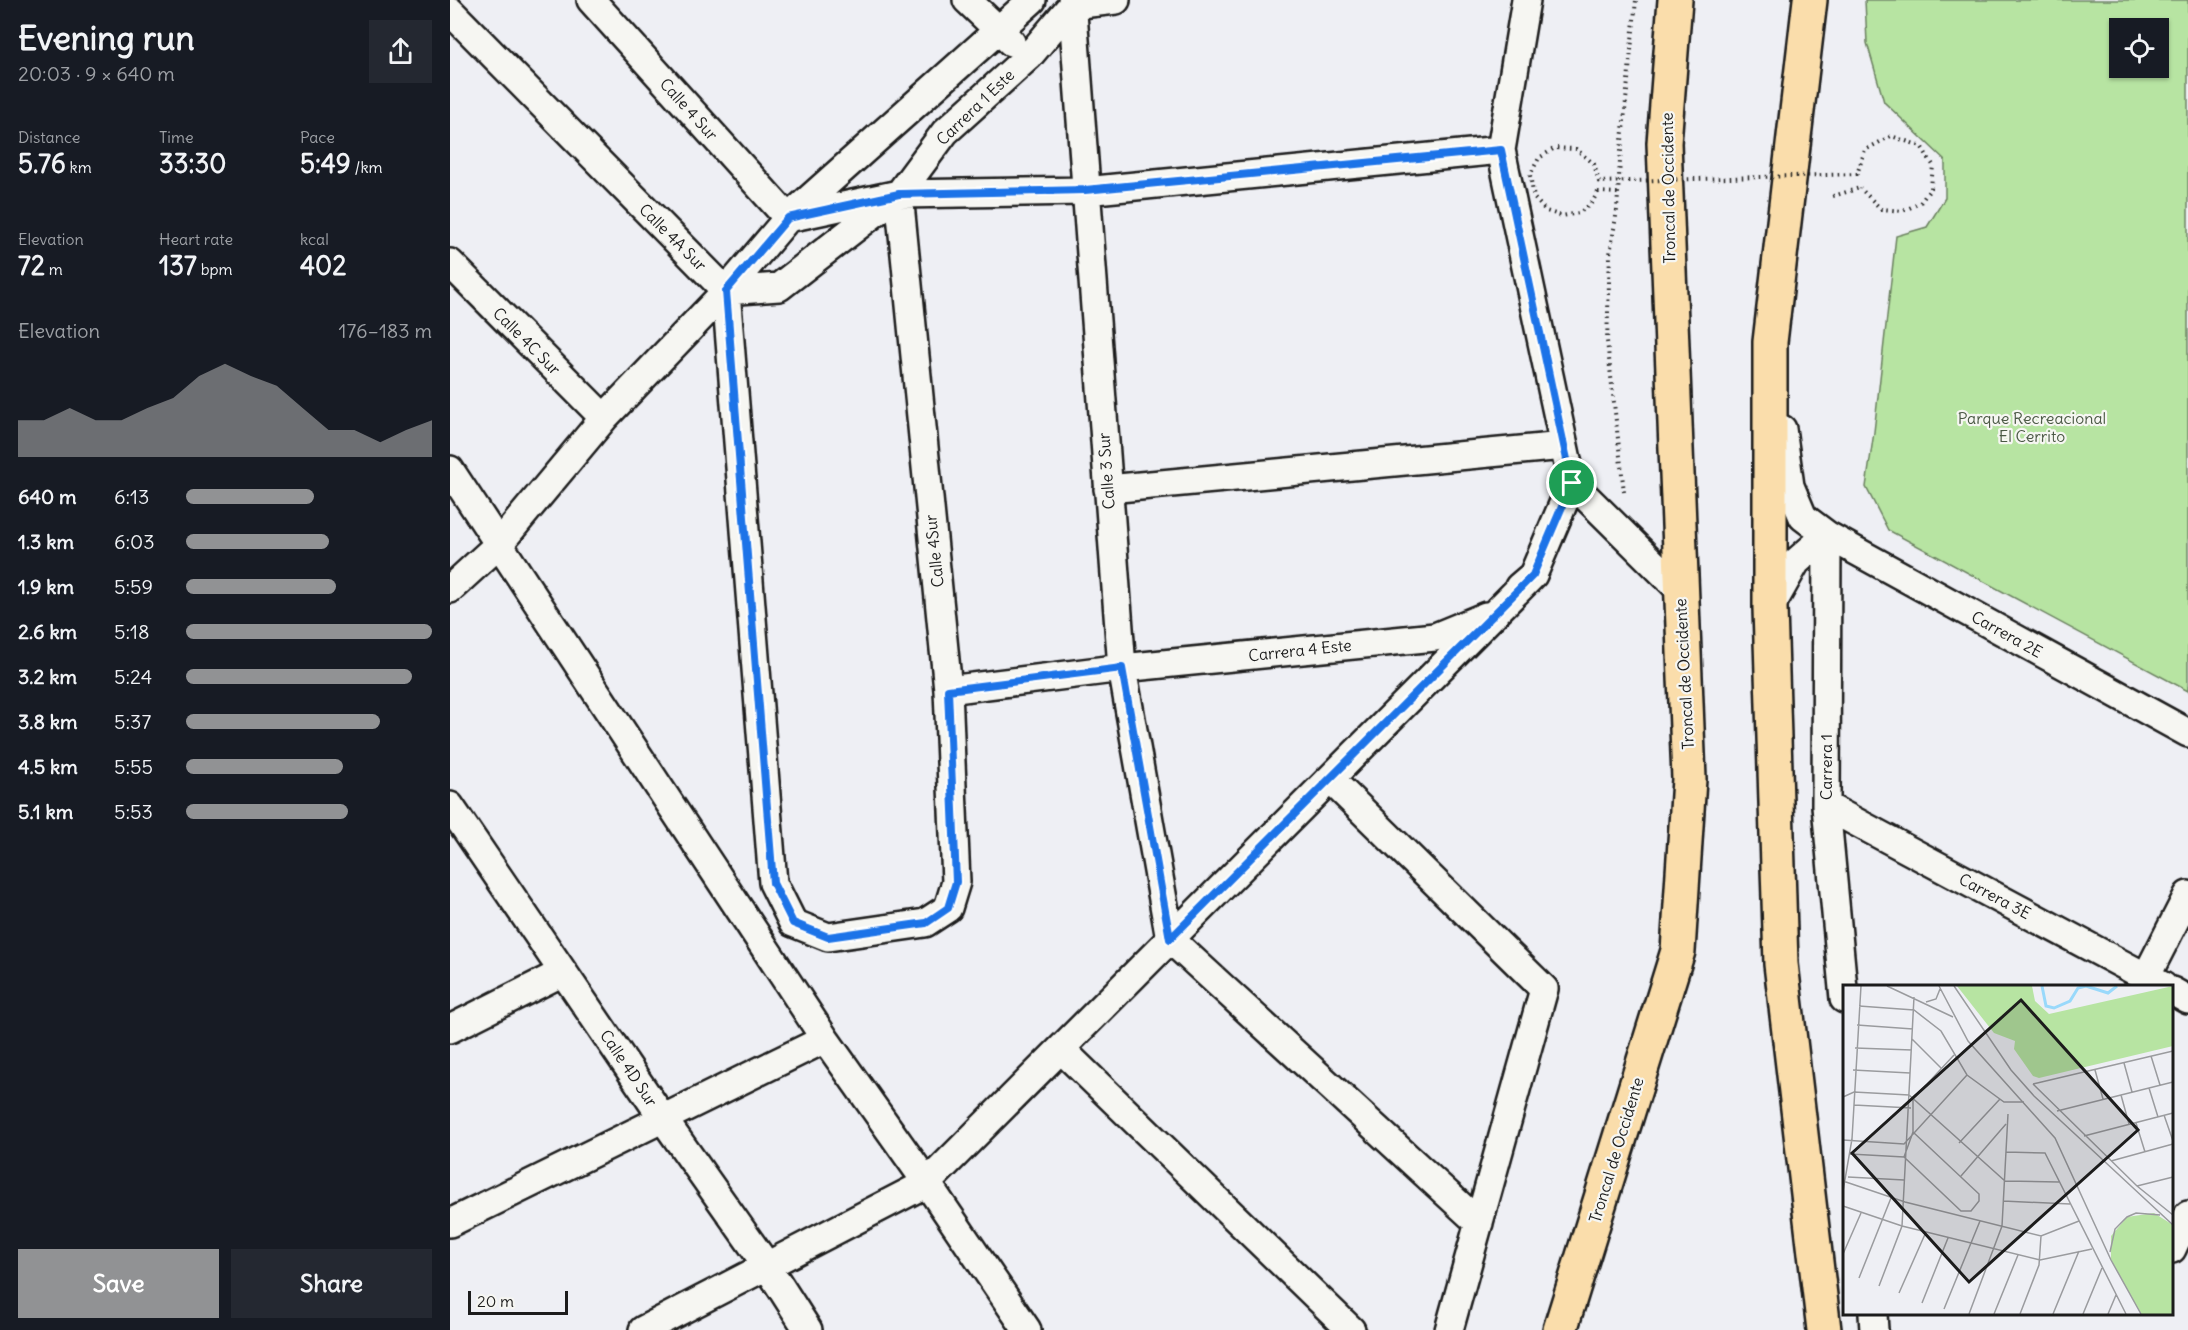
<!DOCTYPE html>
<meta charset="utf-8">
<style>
:root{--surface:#171b24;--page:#242831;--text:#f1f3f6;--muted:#9ea1a6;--accent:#919294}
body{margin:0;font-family:Delius,sans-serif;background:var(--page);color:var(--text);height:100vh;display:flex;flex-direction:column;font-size:22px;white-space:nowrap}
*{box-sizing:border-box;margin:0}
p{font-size:20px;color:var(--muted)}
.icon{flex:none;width:33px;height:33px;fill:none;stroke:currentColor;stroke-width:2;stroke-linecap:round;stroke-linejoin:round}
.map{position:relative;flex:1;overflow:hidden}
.details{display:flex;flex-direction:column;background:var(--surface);width:450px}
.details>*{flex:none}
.fabs{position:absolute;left:1659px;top:18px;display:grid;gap:12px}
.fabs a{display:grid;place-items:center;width:60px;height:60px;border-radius:0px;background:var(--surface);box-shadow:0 2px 4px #0004;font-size:30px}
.scale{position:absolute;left:18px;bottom:15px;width:100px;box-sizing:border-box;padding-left:6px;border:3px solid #1c1c1c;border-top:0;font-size:16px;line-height:21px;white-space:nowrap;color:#1c1c1c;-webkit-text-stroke:4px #f6f6f2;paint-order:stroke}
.pin{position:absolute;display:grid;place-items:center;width:51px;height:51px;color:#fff;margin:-26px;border:3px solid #fff;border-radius:50%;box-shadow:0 2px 6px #0007}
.round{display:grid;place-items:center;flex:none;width:63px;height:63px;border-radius:0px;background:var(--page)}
.headline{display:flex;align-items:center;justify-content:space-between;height:102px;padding:0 18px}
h1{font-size:33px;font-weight:700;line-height:45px}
.metrics{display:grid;grid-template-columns:repeat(3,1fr);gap:9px;height:102px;padding:6px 18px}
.metrics div{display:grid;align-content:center}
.metrics b{font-size:26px;font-weight:700}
.metrics small{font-size:16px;font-weight:400}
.metrics p{font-size:16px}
.chart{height:168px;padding:12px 18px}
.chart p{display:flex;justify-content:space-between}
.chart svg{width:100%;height:108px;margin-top:6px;fill:var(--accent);opacity:.7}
.button{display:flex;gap:12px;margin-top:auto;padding:12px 18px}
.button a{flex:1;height:69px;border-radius:0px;background:var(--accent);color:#fff;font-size:24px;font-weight:700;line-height:69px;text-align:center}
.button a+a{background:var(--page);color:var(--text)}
ul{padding:0 18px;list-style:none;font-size:20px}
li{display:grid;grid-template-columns:96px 72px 1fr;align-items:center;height:45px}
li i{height:15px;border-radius:8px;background:var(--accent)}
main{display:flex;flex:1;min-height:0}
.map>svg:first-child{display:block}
</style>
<main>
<section class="details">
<div class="headline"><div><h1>Evening run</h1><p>20:03 · 9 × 640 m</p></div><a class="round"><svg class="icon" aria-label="share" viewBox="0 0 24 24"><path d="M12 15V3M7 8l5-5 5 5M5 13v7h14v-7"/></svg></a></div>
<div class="metrics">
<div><p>Distance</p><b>5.76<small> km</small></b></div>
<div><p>Time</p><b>33:30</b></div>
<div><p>Pace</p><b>5:49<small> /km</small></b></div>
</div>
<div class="metrics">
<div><p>Elevation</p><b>72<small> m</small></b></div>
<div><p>Heart rate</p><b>137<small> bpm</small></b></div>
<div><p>kcal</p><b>402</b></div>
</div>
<div class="chart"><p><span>Elevation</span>176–183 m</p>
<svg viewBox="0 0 160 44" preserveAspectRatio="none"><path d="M0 44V29L10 29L20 24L30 29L40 29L50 24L60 20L70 11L80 6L90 11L100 15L110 24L120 33L130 33L140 38L150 33L160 29V44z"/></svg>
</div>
<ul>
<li><b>640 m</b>6:13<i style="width:52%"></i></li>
<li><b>1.3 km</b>6:03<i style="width:58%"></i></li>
<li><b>1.9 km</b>5:59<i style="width:61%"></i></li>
<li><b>2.6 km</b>5:18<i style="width:100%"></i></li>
<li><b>3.2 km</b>5:24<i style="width:92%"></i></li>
<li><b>3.8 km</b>5:37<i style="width:79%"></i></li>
<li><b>4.5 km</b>5:55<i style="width:64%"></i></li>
<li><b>5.1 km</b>5:53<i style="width:66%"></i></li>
</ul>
<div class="button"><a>Save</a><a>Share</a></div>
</section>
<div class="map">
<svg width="1738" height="1330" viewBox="0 0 1738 1330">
<rect width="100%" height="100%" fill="#eeeff4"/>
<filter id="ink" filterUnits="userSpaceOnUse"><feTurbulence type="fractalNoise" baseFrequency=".0167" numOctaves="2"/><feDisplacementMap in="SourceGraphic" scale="12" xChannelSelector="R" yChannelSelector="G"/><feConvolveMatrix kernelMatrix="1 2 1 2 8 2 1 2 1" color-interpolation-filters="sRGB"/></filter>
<g filter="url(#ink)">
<path fill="#b7e4a2" stroke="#6a805f" stroke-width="1.5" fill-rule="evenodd" d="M1415,0h323v691l-300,-161 -22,-43 8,-55 22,-196 31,-9 18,-29v-38l-61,-58 -17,-59zM1670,28h38v40h-38z"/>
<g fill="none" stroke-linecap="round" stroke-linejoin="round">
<g stroke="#1c1c1c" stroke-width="32">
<path id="street" d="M141,0l197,218 111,-24 186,-3 416,-41
M517,0l44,42
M622,0l50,668 48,271 309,284
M1076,0l-25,150 71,333 109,108
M0,11l276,280 47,592 20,40 35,14 97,-14 23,-15 8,-26 -8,-192 -49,-496
M0,263l154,155
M276,291l53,-4 120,-93 46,-62 84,-76 43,-51 44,-5
M1332,429l8,57 13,31 24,18 361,198
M0,470l375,569 102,144 100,147
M658,489l456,-43
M1377,535l-1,271 18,193
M1069,587l14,-12 39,-92
M0,589l48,-44 106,-127 122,-127 62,-73 244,-218
M1320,608l26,-46 31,-27
M498,690l174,-22 313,-31 51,-21
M880,779l214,210 -95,341
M0,806l214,314 103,146 41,64
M1376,806l337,180
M1696,977l42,-82
M1722,991l16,9
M0,1029l113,-57
M611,1049l290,281
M0,1223l375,-184
M1722,1249l16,-34
M1423,1314l1,16
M193,1330l284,-147 606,-608"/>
</g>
<g stroke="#1c1c1c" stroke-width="38">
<path id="highway" d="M1360,0l-40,342v266l11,356 43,366
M1110,1330l118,-379 11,-172 -25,-636 11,-143"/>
</g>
<path stroke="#1c1c1c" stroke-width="4" stroke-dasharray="1.5 4.5" stroke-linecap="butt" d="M1148,192l20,1
M1383,196l27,-8
M1174,492l-17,-151 3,-87 7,-44 3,-49 16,-161"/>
<use href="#street" stroke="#f6f6f2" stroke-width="27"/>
<use href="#highway" stroke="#faddab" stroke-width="33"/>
<path stroke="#1c1c1c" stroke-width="4" stroke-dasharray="1.5 4.5" stroke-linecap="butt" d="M1148,192l-7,12 -12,9 -17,3 -16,-5 -12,-13 -4,-23 9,-17 16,-10 21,1 18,15 5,18 258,-8 8,-24 26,-14 30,10 12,19 -2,23 -11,15 -17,8 -22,-2 -21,-21"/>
</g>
</g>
<g fill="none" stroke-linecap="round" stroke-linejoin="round" filter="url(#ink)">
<g stroke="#fff" stroke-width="12">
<path id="route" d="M1051,150l71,333 -39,92 -363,364 -48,-271 -174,22 8,192 -8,26 -22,15 -98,14 -35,-14 -20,-40 -47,-592 62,-73 111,-24 186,-4z"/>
</g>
<use href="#route" stroke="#1a73e8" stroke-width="8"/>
</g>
<g text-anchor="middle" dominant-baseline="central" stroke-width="4.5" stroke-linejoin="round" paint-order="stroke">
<g font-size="16" fill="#1c1c1c" stroke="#f6f6f2">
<text transform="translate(525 107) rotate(-44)">Carrera 1 Este</text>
<text transform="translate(239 109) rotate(48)">Calle 4 Sur</text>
<text transform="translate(1218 188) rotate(-91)">Troncal de Occidente</text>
<text transform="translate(223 237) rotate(45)">Calle 4A Sur</text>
<text transform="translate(77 341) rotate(45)">Calle 4C Sur</text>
<text transform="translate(656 471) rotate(-94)">Calle 3 Sur</text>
<text transform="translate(484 551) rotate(-96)">Calle 4Sur</text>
<text transform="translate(1557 634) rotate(29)">Carrera 2E</text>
<text transform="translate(850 650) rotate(-6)">Carrera 4 Este</text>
<text transform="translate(1234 674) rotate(-93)">Troncal de Occidente</text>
<text transform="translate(1376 767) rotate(-90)">Carrera 1</text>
<text transform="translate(1545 896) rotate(28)">Carrera 3E</text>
<text transform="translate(179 1068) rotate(56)">Calle 4D Sur</text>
<text transform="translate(1166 1150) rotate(-73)">Troncal de Occidente</text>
</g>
<g font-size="16" fill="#4a5844" stroke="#f6f6f2">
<text x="1582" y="418">Parque Recreacional<tspan x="1582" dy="18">El Cerrito</tspan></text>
</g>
</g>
<g transform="translate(1393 985)">
<rect width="330" height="330" fill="#eeeff4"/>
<path d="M114,1h75l3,15 14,13 124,-28v60l-134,32 -6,-2 -19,-27 1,-8 -21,-8zM311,228l19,12v89h-32l-30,-54v-24l16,-19z" fill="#b7e4a2"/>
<path fill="none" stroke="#99d9fb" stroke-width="3" d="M199,1l4,20 8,2 16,-7 8,-13 8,-2M243,1l22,7 9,-7"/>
<path fill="none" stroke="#9a9b9e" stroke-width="1.5" d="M44,1l66,31M96,1l29,55 87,97 56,122 30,54M111,1l57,84 23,26 139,129M83,17l10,-3 4,-10M16,21l55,4 27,21 26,44 37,27h20M14,40l56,4M69,54l29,29M12,63l57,2M308,71l9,29M281,78l8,29M10,85l57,3M252,85l8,29M190,99l104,102 36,29M190,99l140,-33M306,103l9,29M278,110l8,29M0,112l11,-5 55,3 96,86 54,1M11,120l57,3M214,126l116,-29M321,130l9,26M293,138l9,29M241,151l89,-23M0,155l61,4 63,-69M116,158l41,-44M163,167l39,1 81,161M7,169l54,3 57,54h10l8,-10v-7l-66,-62M61,172l9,-25v-33l41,-44M268,176l62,-17M118,191l45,-52M5,192l56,3M0,196l62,21 136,34 38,-15M294,201l36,-9M0,206l9,-52 9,-153M160,216l67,3M0,221l59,20 138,34 52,-11M267,267l5,-23 12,-12 9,-4 24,2M0,269l18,-41M16,293l32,-80M36,301l23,-60 12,-229M56,308l27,-61M79,318l26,-65M101,324l36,-88M126,329l33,-88 6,-112M151,329l24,-59M177,329l19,-49 2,-29M210,329l26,-63M240,329l19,-46M265,329l8,-19"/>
<path fill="#1c1c1c" fill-opacity="0.15" stroke="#1c1c1c" stroke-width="3" d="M178,15l117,130 -169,152 -117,-129z"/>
<rect width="330" height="330" fill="none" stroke="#1c1c1c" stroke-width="3"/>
</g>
</svg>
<div class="fabs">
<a><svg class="icon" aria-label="locate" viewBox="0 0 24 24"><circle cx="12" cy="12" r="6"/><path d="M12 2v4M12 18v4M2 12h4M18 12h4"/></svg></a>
</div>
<div class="scale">20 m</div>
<div class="pin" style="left:1122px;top:483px;background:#1e9e55"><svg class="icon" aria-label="arrive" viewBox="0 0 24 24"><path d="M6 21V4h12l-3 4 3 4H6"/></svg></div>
</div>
</main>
